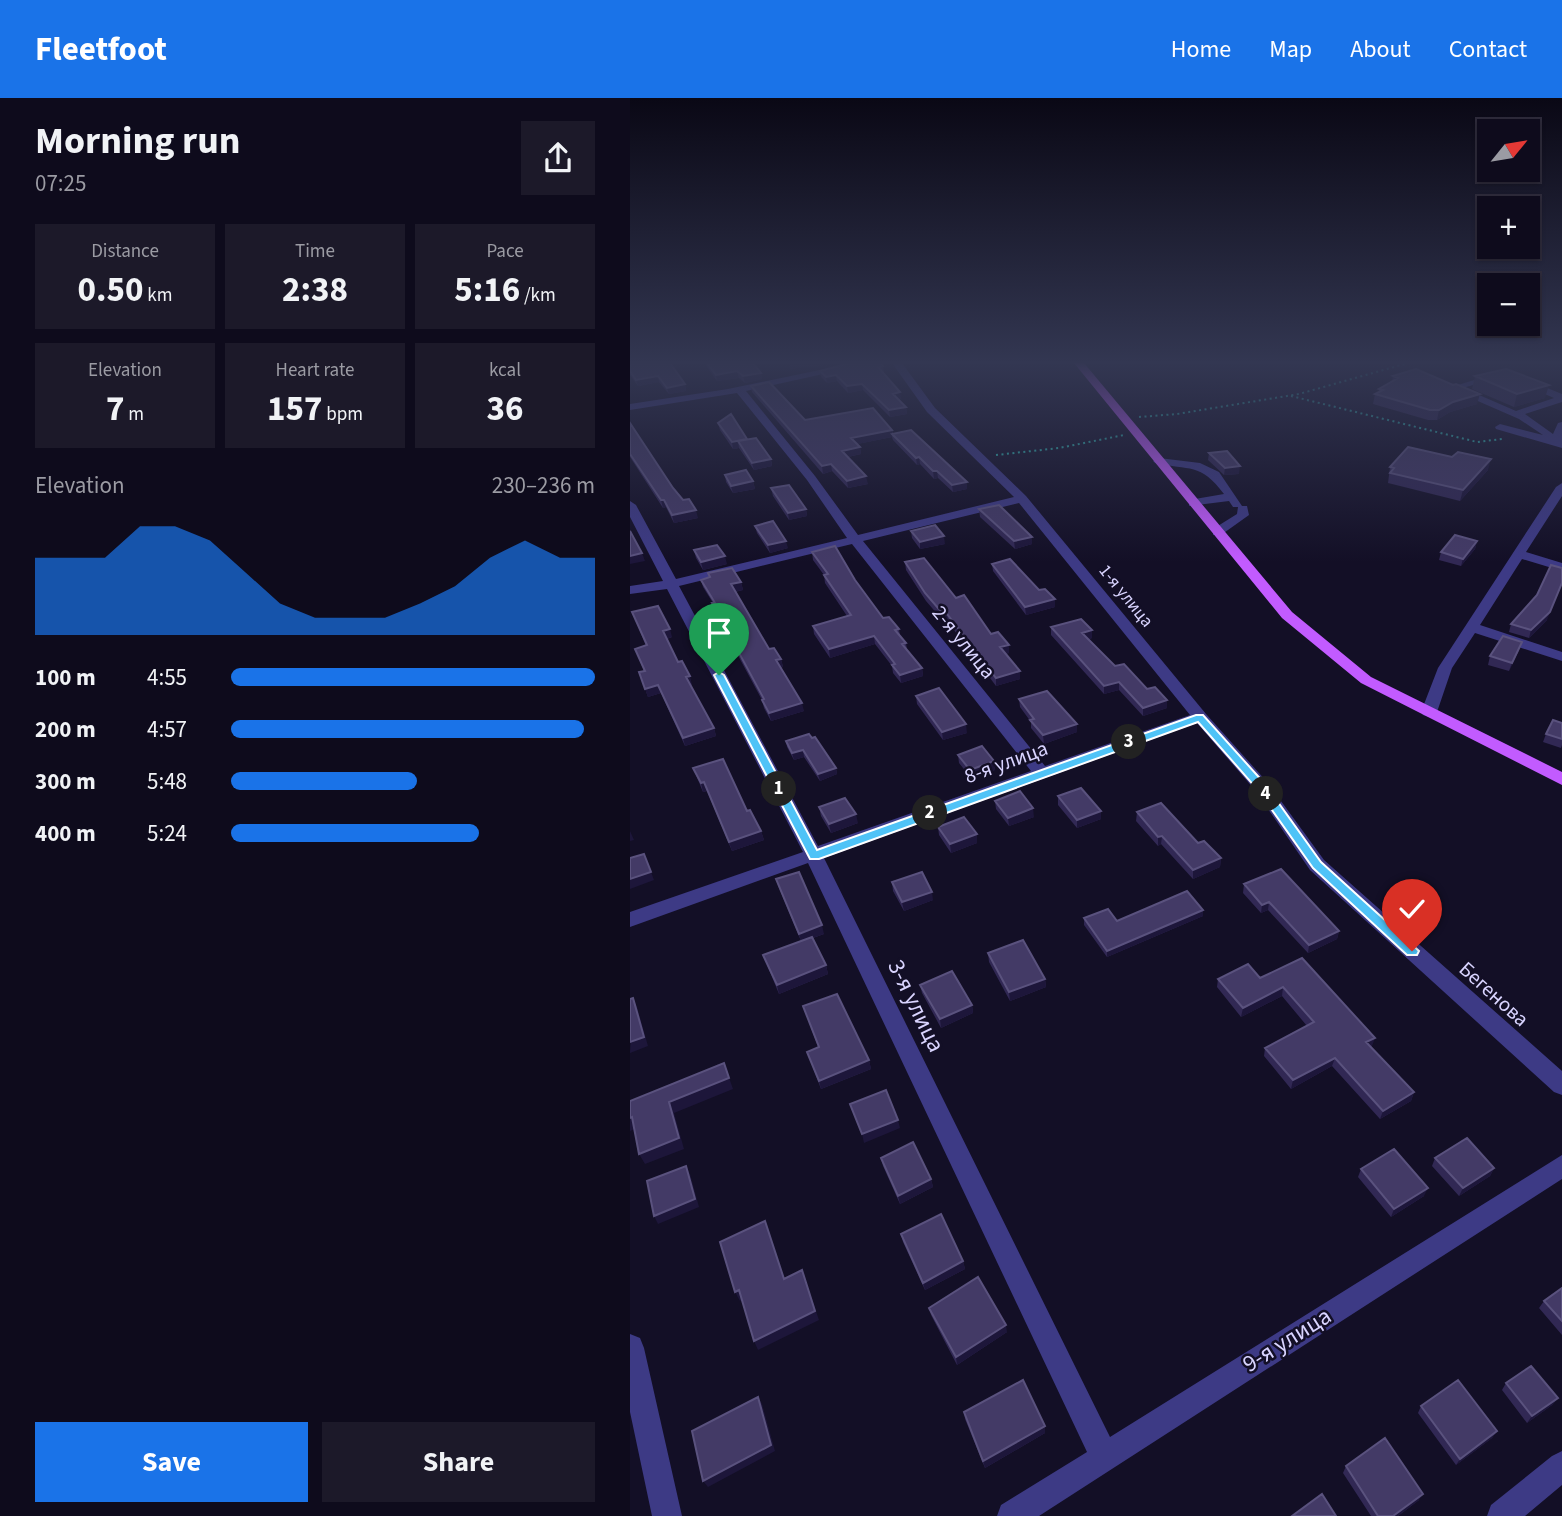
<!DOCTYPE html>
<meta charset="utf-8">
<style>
:root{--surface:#0e0b1c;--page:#1c1929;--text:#f1f3f6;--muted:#9b9ba3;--line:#2e2b3b;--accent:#1a73e8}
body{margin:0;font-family:"Source Sans 3",sans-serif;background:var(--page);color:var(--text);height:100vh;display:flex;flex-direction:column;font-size:26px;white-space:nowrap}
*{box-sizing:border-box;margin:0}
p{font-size:23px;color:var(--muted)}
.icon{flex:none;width:38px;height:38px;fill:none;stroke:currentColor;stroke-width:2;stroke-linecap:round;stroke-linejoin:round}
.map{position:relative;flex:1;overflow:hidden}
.sheet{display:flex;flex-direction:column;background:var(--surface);width:630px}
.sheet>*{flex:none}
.needle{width:46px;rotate:60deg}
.fabs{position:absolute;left:847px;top:21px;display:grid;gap:14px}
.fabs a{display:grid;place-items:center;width:63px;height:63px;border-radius:0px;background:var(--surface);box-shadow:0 2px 5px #0004,0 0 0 2px var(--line);font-size:35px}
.pin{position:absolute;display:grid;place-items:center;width:60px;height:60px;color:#fff;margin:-72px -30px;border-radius:50% 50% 50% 0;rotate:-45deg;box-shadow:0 0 7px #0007}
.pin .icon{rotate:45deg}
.km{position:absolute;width:35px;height:35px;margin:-18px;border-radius:50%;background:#222;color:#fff;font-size:19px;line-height:35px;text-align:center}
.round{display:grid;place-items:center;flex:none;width:74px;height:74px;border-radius:0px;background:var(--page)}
.headline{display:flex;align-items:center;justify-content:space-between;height:119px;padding:0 35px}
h1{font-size:38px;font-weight:700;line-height:52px}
.stats{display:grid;grid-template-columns:repeat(3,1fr);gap:10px;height:119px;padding:7px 35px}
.stats div{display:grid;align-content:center;border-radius:0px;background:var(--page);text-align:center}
.stats b{font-size:35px;font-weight:700}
.stats small{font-size:19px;font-weight:400}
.stats p{font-size:19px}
.chart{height:196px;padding:14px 35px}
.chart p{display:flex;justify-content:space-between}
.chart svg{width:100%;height:126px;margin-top:7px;fill:var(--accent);opacity:.7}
.action{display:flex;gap:14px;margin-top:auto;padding:14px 35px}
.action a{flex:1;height:80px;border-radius:0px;background:var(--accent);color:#fff;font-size:28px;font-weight:700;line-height:80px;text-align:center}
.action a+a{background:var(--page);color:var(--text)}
ul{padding:0 35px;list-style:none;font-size:23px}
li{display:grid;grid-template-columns:112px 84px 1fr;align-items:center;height:52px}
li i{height:18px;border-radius:9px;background:var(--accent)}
header{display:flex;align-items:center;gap:42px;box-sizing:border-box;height:98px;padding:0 35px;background:var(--accent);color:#fff}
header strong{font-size:33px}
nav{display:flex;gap:38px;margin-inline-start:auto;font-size:24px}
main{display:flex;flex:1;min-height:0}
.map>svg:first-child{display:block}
</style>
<header>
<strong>Fleetfoot</strong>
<nav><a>Home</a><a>Map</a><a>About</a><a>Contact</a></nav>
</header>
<main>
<section class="sheet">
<div class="headline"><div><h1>Morning run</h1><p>07:25</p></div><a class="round"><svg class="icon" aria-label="share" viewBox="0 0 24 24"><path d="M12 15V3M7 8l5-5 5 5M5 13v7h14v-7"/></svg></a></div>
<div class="stats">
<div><p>Distance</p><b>0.50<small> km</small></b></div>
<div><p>Time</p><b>2:38</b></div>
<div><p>Pace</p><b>5:16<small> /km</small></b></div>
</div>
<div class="stats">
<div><p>Elevation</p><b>7<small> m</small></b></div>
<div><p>Heart rate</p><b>157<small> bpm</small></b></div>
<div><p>kcal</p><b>36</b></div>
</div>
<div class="chart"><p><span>Elevation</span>230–236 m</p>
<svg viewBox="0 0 160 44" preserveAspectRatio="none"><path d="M0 44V17L10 17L20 17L30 6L40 6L50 11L60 22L70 33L80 38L90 38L100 38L110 33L120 27L130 17L140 11L150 17L160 17V44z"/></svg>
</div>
<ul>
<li><b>100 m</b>4:55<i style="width:100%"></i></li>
<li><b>200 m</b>4:57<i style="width:97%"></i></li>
<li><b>300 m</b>5:48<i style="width:51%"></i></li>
<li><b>400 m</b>5:24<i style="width:68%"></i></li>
</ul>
<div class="action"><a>Save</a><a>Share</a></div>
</section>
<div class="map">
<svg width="932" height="1418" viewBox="0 0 932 1418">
<rect width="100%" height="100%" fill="#130f26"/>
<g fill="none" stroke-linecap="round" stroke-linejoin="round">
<path stroke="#2fb8b0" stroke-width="2" stroke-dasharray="2 3.5" stroke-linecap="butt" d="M661,298l186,46 25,-3
M509,319l38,-3 122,-20 109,-31
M366,357l63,-7 65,-13"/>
<path fill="#3d3a85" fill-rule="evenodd" d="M223,265h20l-127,28 69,85 43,59 156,-38 -87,-85 -35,-49h10l33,45 91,88 180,218 61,68 57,78 238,211v24l-8,-3 -244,-222 -55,-80 -58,-67 -373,135 286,579 452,-282v24l-523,337h-42l4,-11 86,-53 -279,-589 -178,64v-15l173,-60 -136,-263 -37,5v-8l33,-5 -33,-64v-16l6,4 40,74 171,-41 -40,-58 -70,-87 -107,17v-6l98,-15zM389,405l171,212 -145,51 -182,-225zM222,446l179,227 -213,75 -139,-260z
M864,276l8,2 -39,12 53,23 38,-13 -30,-13v-4h6l32,13v8l-37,12 28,20 5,-11 4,-1v26l-66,-19 -1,-2 5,-3 43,11 -24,-16 -71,-31z
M529,360l41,5 19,9 23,34h5l2,9 -28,20h-8v-6l24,-15 1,-7h-5l-4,-6 -40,5v-6l35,-6c-24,-32 -34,-23 -69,-31l-2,-2z
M932,385v13l-36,56 36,11v8l-40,-12 -42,66 82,27v9l-87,-28 -23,35 -15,44 -8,5 -6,-2 -2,-3 17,-44 118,-181z
M0,1236l10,4 4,10 38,168h-30l-22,-104z
M932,1353v34l-37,31h-38l4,-11 61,-49z"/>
<path fill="#c25bff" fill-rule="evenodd" d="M444,265h10l208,249 79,65 191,95v13l-201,-102 -79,-65z"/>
</g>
<path fill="#312854" d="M0,265l55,21 1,7 -17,3 -10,-12 -21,4 -8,-11z
M74,265h49l8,10 1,6 -17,4 -6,-5 -22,3z
M253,268l1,6 -1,1 18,26h-2l7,8 1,7 -17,3 -27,-27 -15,3 -11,-12 -10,2 -6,-6 -1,-6z
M763,278l84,28 -27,8 -13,8h-9l-55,-16 2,-10 3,-1 1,-4 13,-8z
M845,278l70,22 -31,9 -42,-18z
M121,288l54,34 87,10 1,3 74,56 -14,3 -15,-14 -4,1 -14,-15 -3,1 -24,-25 -1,-3 -35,7 3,3 1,7 -13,3 20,27 -20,4 -16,-17 -9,3 -71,-82z
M0,325l43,65 25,30 -24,5 -8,-16 -3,1 -33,-51z
M88,325l29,16 24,20 1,7 -18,4 -15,-22 -6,1 -13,-19z
M579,355l30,21 -15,1 -16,-15z
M822,359l36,13 -28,31 -72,-18 2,-16z
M95,377l28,6 2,8 -22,4 -7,-11z
M141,390l35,21 1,7 -18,4 -16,-24z
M349,411l53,28v7l-17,5 -35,-32z
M125,428l33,22 -18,5 -13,-20z
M281,433l34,13 -25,5 -8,-11z
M847,443l-2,8 -14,17 -22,-6 2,-8z
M64,452l33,14 -24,6 -7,-12z
M182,454l43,28 28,38 16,11 1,6 6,8 1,7 15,18 1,8 -22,7 -8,-10 -1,-7 -17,-22 -45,14 -16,-24 -1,-8 34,-10 -22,-33 -1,-8 -11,-15z
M275,464l51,36 35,36 18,11v8l-4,1 15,17v8l-24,7 -48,-64 -3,1 -19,-22 -20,-31z
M362,466l63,43 -29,8 -33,-44z
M78,475l33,9 2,8 -8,2 34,57 12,10 2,8 -3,1 24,43 -33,10 -7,-13 -2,-8 -48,-89 -2,-8h1l-10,-16 -2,-7 8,-2z
M2,514l40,25 -5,2 11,23 14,23h-2l24,43 2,8 -31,10 -24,-53 -13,4 -9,-25 5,-1 -9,-22 11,-3z
M917,522l-18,18 -20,-6 2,-8z
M421,529l41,3v8l-3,1 26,27 32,23 20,11v8l-24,8 -24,-26 -15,4 -53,-59z
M889,552l-10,21 -21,-6 2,-9z
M286,598l51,37 -24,7 -26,-36z
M389,601l58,25v8l-33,12 -13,-16v-6l-11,-15z
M932,625v22l-1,3 -18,-6 3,-8z
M182,640l24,30 1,6 -17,7 -16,-24 -10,3 -7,-13 -1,-6z
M328,657l36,6 1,9 -24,8 -12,-15z
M63,670l68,63 3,9 -32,11 -25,-60 -4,1z
M428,698l43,15v8l-24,9 -19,-23z
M365,703l39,16 -25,9 -13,-17z
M189,709l39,16 -27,10 -10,-17z
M507,714l61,31 23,15 -1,9 -27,12 -32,-35 -3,2 -22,-25z
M308,729l39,16 -26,10 -12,-18z
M146,781l48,55 -11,4 13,27 2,9 -49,20 -16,-39 38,-14 -22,-53z
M262,784l41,18 -29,11 -11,-20z
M614,786l95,47 -2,8 -29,14 -40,-43 -7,3 -18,-20z
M573,812v6l-96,41 -23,-32v-7l33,3z
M358,855l57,26 1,8 -36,14 -21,-39z
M672,860l70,88 -1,1 43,45 -3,9 -31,18 -48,-53 -41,23 -27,-33 1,-8 42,-22 -25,-30 -41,21 -24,-30 1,-8 42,-1z
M290,887l52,20 1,8 -32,15 -19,-35z
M173,908l66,54 2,9 -50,20 -14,-37 11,-5z
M251,1060l50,21 2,8 -33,17 -17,-38z
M805,1060l59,10 -4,8 -31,20 -27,-30z
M731,1071l63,27 -33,21 -33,-40z
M271,1136l62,27 2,8 -40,21 -22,-48z
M932,1190v47l-23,-27 5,-7z
M299,1210l78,24 -50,33 -26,-50z
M876,1285l52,15 -6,7 -25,18 -25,-33z
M791,1308l76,25 -5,7 -36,27 -38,-52z
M334,1314l81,14v7l-60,35 -20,-49z
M716,1368l73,34 -21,16h-27l-28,-43z"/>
<path fill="#1d163a" d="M159,265h57l-56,6z
M107,273l2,7 -22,3 -1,-6z
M131,275l1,6 -17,4 -2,-7z
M206,277l1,6 -10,2 -1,-6z
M28,278l1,6 -21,4 -2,-6z
M55,286l1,7 -17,3 -2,-6z
M232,286l1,6 -15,3 -1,-7z
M919,287l-4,13 -31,9 3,-13z
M270,294l1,7 -7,1 -1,-6z
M850,296l-3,10 -27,8 -13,8 2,-10 14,-8z
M276,309l1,7 -17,3 -1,-7z
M262,332v7l-39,8 -2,-7z
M117,341l-9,2 1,7 -6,1 -1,-7z
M230,349l1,7 -18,4 -1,-7z
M289,359l1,7 -3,1 -1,-7z
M141,361l1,7 -18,4 -2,-7z
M861,361l-3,11 -28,31 3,-11z
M201,366l1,7 -9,3 -1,-8z
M610,368l-1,8 -15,1 1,-7z
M303,373h4l1,7 -4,1z
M236,378l2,8 -20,4 -1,-7z
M123,383l2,8 -22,4 -2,-7z
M337,384v7l-14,3 -1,-7z
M31,402h3l2,7 -3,1z
M176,411l1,7 -18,4 -1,-7z
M66,412l2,8 -24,5 -2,-8z
M314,438l1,8 -25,5v-7z
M402,439v7l-17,5 -1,-8z
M156,443l2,7 -18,5 -2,-8z
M847,443l-2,8 -14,17 2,-7z
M12,455l3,8 -15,3v-8z
M95,458l2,8 -24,6 -2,-8z
M111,484l2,8 -10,2 -2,-8z
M932,485l-15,37 -18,18 2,-8z
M425,501v8l-29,8 -1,-8z
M317,516l1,8 -3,1 -1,-8z
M40,531l2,8 -6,2 -3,-8z
M462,532v8l-9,3 -1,-8z
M244,538l1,8 -45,14 -1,-9z
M892,544l-3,8 -10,21 3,-8z
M379,547v8l-9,2v-8z
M151,561l2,8 -6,1 -1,-8z
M292,570l1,8 -22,7 -1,-8z
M390,573v8l-24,7v-8z
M60,578l2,9 -3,1 -3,-9z
M489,584v8l-15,4v-8z
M28,587l3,8 -13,4 -3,-8z
M537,602v8l-24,8v-8z
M172,605l2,8 -33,10 -2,-8z
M336,626l1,9 -24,7 -1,-8z
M447,626v8l-33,12 -1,-9z
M84,630l2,8 -31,10 -2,-8z
M173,652l1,7 -10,3 -2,-7z
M364,663l1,9 -24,8 -1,-8z
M206,670l1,6 -17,7 -2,-7z
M74,684l3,9 -4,1 -2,-9z
M403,710l1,9 -25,9 -1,-8z
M471,713v8l-24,9v-8z
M226,716l2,9 -27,10 -2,-9z
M0,733l4,9 -4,1z
M131,733l3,9 -32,11 -3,-9z
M347,736v9l-26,10 -1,-9z
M532,738l-1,8 -3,2v-9z
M591,760l-1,9 -27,12v-9z
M21,774l3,8 -24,9v-10z
M302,794l1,8 -29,11 -2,-9z
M639,804l-1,8 -7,3 1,-8z
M573,812v6l-96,41v-6z
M192,827l2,9 -23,8 -2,-8z
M709,833l-2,8 -29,14 1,-8z
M196,867l2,9 -49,20 -2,-9z
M415,881l1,8 -36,14 -1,-9z
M653,889l-1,9 -41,21 2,-9z
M3,900l4,9 11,39 -18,7z
M342,907l1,8 -32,15 -1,-9z
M745,940l-3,8 -8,4 2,-8z
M705,960l-3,8 -41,23 2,-9z
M239,962l2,9 -50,20 -2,-8z
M94,965l9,26 -59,24 10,36 -39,15 -6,-10 30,-52z
M784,994l-3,9 -31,18 3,-8z
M2,1019l5,11 -7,3v-13z
M268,1022l2,8 -36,15 -2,-9z
M56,1068l4,8 9,33 -41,17 -4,-8z
M864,1070l-4,8 -31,20 4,-8z
M301,1081l2,8 -33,17 -2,-8z
M798,1090l-4,8 -33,21 3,-8z
M333,1163l2,8 -40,21 -2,-7z
M172,1172l17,50 -61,30 -4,-9z
M109,1192l5,9 -4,2 -5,-9z
M376,1227l1,7 -50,33 -1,-8z
M128,1299l4,7 13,47 -67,36 -5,-6z
M928,1300l-6,7 -25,18 5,-7z
M415,1328v7l-60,35 -2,-7z
M867,1333l-5,7 -36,27 4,-6z
M793,1396l-4,6 -21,16h-5z"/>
<path fill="#433a66" stroke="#5a527e" stroke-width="2" d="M0,265h40l15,21 -18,4 -9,-12 -22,4 -6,-9z
M77,265h46l8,10 -18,3 -6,-5 -21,4z
M220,265h31l2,3 -5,1 22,25 -7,2 13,13 -17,3 -27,-26 -15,2 -11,-11 -10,2 -6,-6z
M786,271l37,16 3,-1 24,10 -27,8 -14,8h-9l-55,-16 8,-4 -4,-1 19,-11 -5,-2z
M876,271l43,16 -32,9 -42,-18z
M139,284l36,38 68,-12 19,22 -41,8 9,9 -18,4 24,25 -19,5 -16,-17 -9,2 -71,-80z
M101,316l16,25 -15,3 -14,-19z
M0,325l43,65 10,12 6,-1 7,11 -24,5 -8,-15h-3l-31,-46z
M281,332l56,52 -15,3 -15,-14h-4l-14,-14 -3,1 -24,-24z
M126,340l15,21 -19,4 -14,-22z
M778,349l44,10 6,-5 33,7 -28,31 -73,-17 4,-5 -4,-1z
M597,353l13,15 -15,2 -16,-15z
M116,372l7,11 -22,5 -6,-11z
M159,387l17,24 -18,4 -17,-25z
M369,407l33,32 -18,4 -35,-32z
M143,423l13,20 -18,4 -13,-19z
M305,427l9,11 -24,6 -9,-11z
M0,433l12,22 -12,3z
M825,437l22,6 -14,18 -22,-7z
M87,447l8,11 -24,6 -7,-12z
M205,448l20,34 28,38 6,-1 10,12 -4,1 11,13 -4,1 20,24 -22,7 -8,-10 3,-1 -21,-28 -45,13 -16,-23 38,-11 -27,-40 4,-1 -16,-22z
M294,460l32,40 8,-3 27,39 7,-2 11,13 -9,2 20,24 -24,7 -49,-64 -3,1 -19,-22 -20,-31z
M380,461l29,31 6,-1 10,10 -30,8 -33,-43z
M921,467l11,3v15l-12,29 -19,18 -20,-6 26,-29z
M102,470l9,14 -10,2 38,65 5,-1 7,11 -5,1 26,43 -33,10 -7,-13 2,-1 -52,-96h3l-14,-23 9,-3 -2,-4z
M28,508l12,23 -7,2 15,31 4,-1 8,15 -4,1 28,51 -31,10 -25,-53 -13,4 -6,-17 6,-1 -10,-22 12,-4 -15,-33z
M451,521l11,11 -10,3 33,33 9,-2 23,25 8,-2 12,13 -24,8 -24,-26 -15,4 -53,-59z
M873,538l19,6 -10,21 -22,-7z
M309,590l27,36 -24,8 -26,-36z
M417,593l30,33 -34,11 -13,-15 4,-1 -15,-20z
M923,622l9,3v16l-16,-5z
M179,636l3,4 3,-1 21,31 -18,6 -15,-24 -11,3 -6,-12z
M352,648l12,15 -24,9 -12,-15z
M93,661l24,52 3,-1 11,21 -32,11 -25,-60 -3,1 -8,-15z
M451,690l20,23 -24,9 -19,-24z
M390,693l13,17 -25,10 -13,-17z
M215,700l11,16 -27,10 -10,-17z
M531,705l37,40 6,-2 17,17 -28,12 -31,-34 -4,1 -21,-25z
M334,719l13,17 -27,10 -12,-17z
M14,756l7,18 -21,7v-21z
M651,771l58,62 -30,14 -40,-43 -7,3 -18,-21z
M169,774l23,53 -23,9 -23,-55z
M292,774l10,20 -30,10 -10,-20z
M557,793l16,19 -96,41 -23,-33 24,-9 9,12z
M182,839l14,28 -49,20 -14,-30z
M393,842l22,39 -36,13 -21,-39z
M672,860l73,80 -9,4 48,50 -31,19 -48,-53 -42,22 -28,-32 49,-26 -31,-35 -40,21 -25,-29 30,-15 12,14z
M322,873l20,34 -32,14 -20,-34z
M207,896l32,66 -50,21 -12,-29 12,-5 -16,-41z
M3,900l11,39 -14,5v-43z
M94,965l5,15 -60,24 10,36 -40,16 -7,-37 -2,1v-17z
M256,992l12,30 -36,14 -12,-30z
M837,1040l27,30 -31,20 -28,-30z
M283,1044l18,37 -33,17 -17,-38z
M764,1051l34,39 -34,21 -33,-40z
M56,1068l9,33 -41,17 -7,-35z
M311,1116l22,47 -40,22 -22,-49z
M135,1123l19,58 18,-9 13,41 -61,30 -15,-51 -4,2 -15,-50z
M348,1179l28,48 -50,32 -27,-49z
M932,1190v33l-18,-20z
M901,1268l27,32 -26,18 -26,-33z
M393,1282l22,46 -62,35 -19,-49z
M828,1282l39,51 -37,28 -39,-53z
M128,1299l13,48 -68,36 -11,-50z
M755,1340l38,56 -30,22h-15l-32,-50z
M692,1396l14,22h-44z"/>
<linearGradient id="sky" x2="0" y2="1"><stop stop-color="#0a0815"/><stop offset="0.57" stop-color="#333752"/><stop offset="1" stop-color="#333752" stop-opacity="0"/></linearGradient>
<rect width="932" height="464" fill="url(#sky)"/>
<path fill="#4fc3f7" stroke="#fff" stroke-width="2" d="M89,574l5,3 93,175 379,-135h7l62,69 56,78 98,89 -2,4h-10l-94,-87 -56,-79 -59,-67 -379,137h-9l-96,-184z"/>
<g text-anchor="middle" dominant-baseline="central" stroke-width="5" stroke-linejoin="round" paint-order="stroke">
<g font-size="18" fill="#d9d4ff" stroke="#130f26">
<text transform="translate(496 498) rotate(51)">1-я улица</text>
</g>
<g font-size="21" fill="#d9d4ff" stroke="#130f26">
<text transform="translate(334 544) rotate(51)">2-я улица</text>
<text transform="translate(376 664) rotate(-20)">8-я улица</text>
<text transform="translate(864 896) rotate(42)">Бегенова</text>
</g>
<g font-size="24" fill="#d9d4ff" stroke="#130f26">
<text transform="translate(286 908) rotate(64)">3-я улица</text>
<text transform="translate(657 1242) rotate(-32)">9-я улица</text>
</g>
</g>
</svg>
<div class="fabs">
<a><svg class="needle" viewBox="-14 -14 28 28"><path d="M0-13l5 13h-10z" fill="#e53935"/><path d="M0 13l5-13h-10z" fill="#9b9ba3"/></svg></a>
<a>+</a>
<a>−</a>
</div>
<div class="pin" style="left:89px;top:577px;background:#1e9e55"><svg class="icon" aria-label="arrive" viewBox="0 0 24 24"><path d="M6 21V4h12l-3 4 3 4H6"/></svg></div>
<div class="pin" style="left:782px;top:853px;background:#d93025"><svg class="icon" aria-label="check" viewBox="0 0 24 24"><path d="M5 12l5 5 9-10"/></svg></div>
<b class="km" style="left:149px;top:691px">1</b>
<b class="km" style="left:300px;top:715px">2</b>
<b class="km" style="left:499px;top:644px">3</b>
<b class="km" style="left:636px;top:696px">4</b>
</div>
</main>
